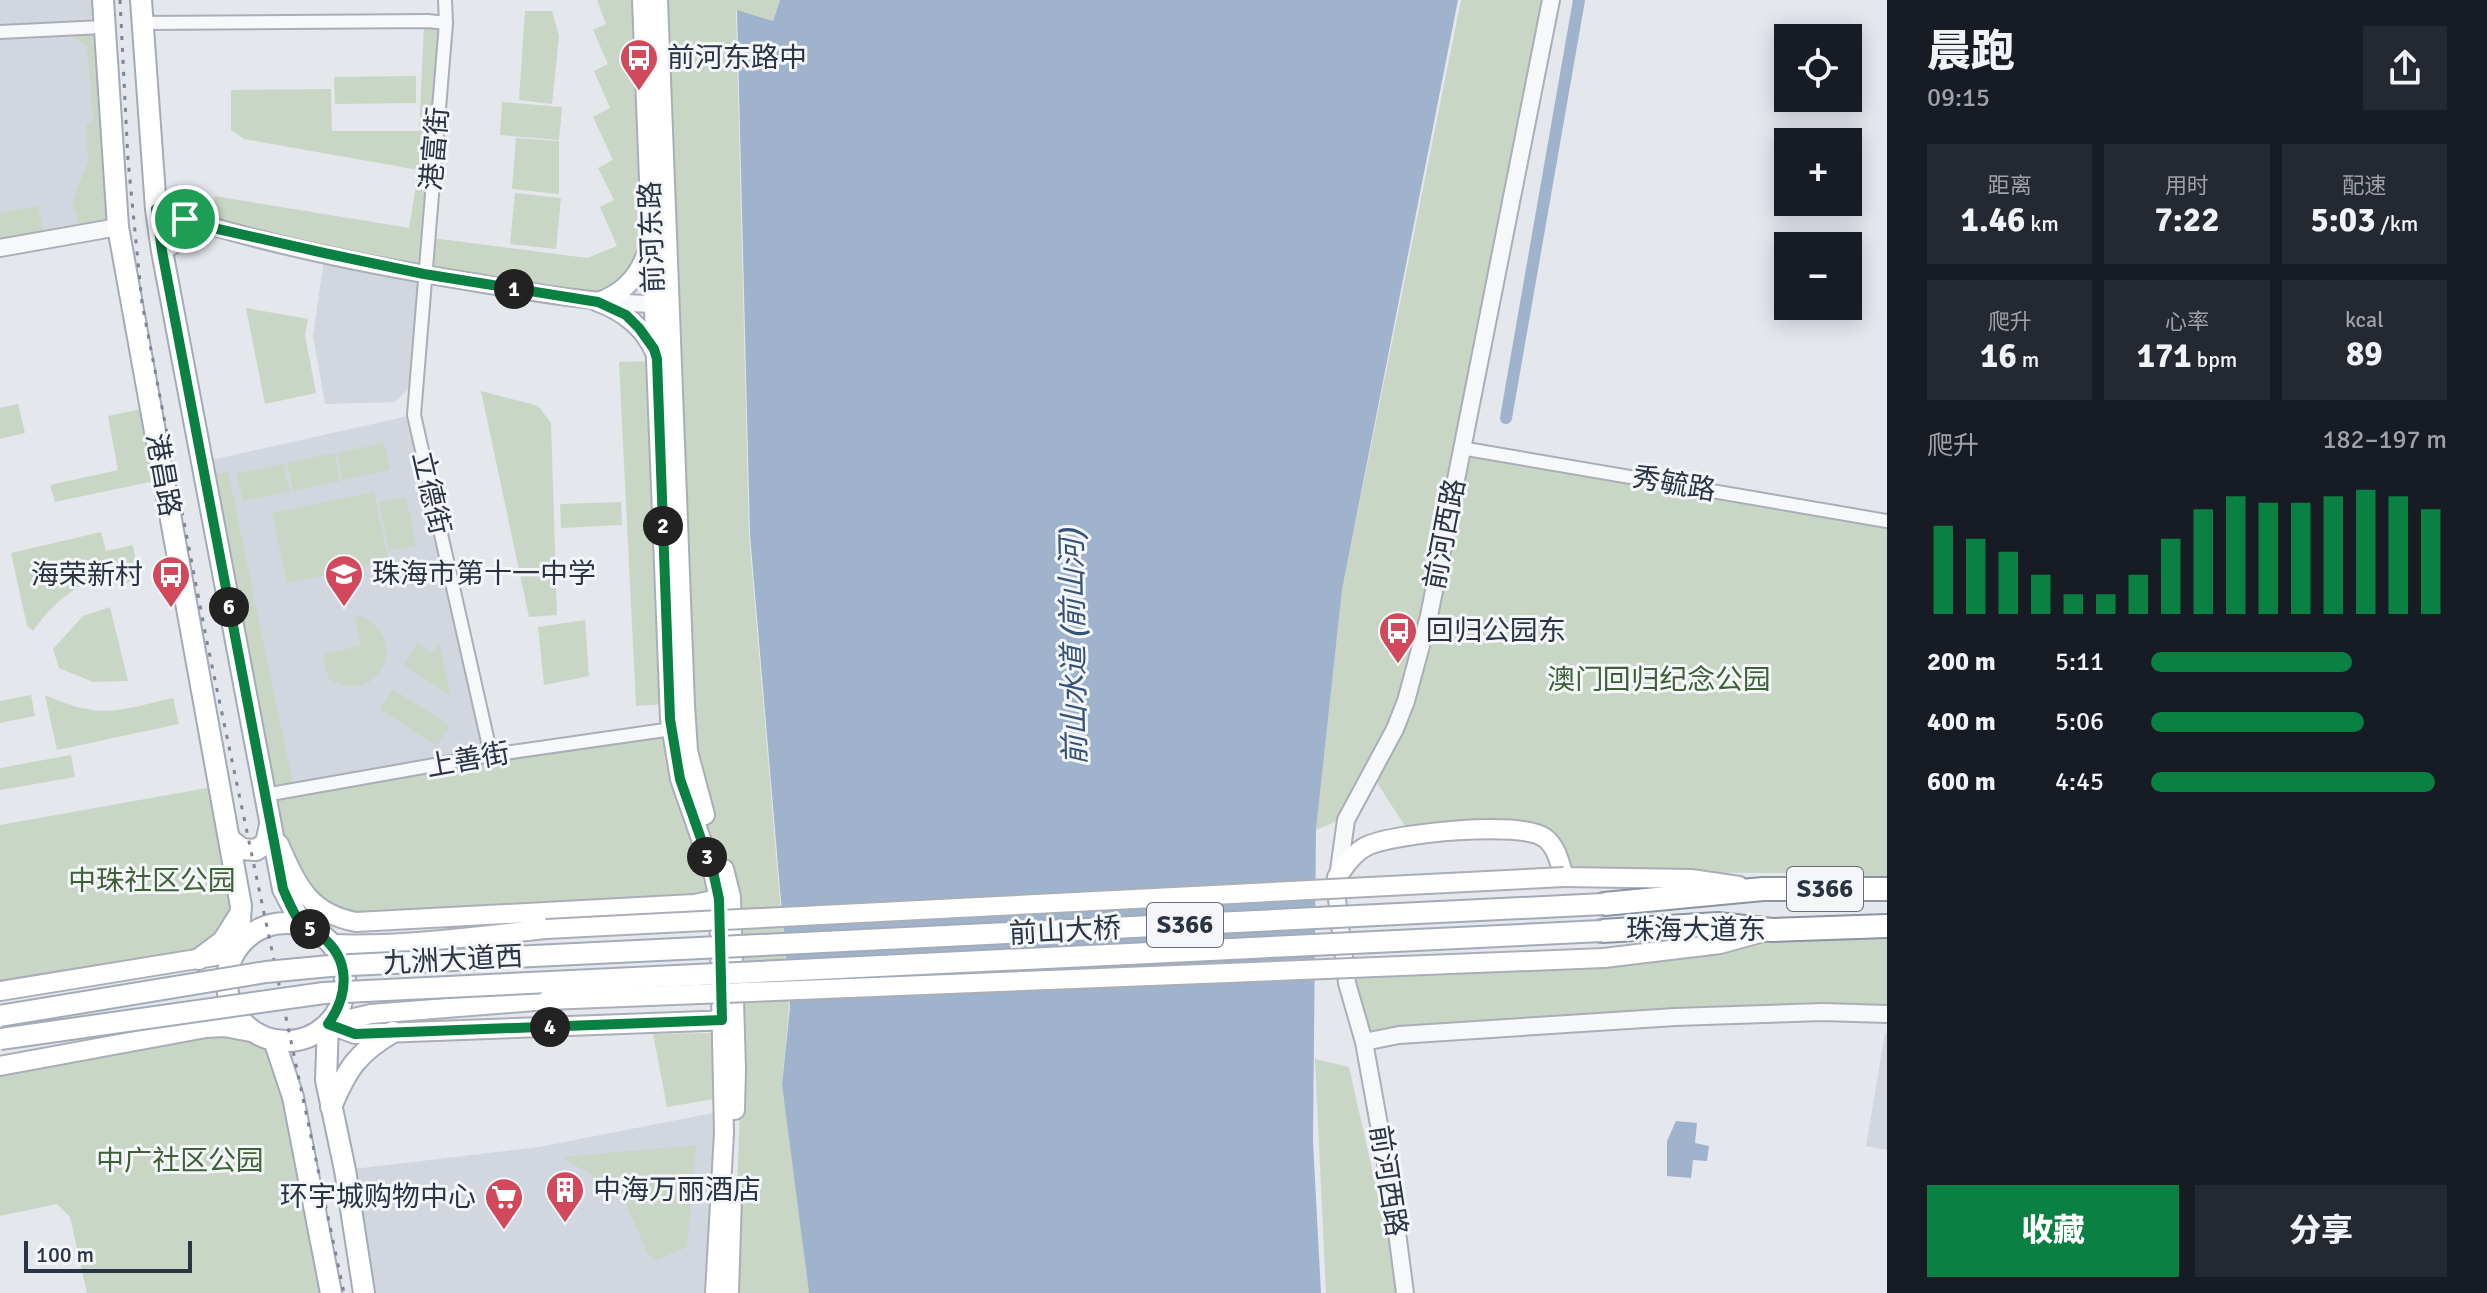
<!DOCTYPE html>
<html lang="zh">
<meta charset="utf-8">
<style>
:root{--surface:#171b24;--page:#242831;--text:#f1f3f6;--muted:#9ea1a6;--accent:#0b8043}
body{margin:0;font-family:Signika,"Noto Sans SC",sans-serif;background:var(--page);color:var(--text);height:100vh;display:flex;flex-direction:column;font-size:30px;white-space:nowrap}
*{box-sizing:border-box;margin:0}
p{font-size:26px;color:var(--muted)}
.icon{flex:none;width:44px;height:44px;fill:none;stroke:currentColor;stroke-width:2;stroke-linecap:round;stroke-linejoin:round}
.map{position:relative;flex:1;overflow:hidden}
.details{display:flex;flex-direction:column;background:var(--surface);width:600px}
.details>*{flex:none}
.tools{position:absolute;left:1774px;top:24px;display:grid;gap:16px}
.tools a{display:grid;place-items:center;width:88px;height:88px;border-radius:0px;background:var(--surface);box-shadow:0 4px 20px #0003;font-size:40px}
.scale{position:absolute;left:24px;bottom:20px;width:168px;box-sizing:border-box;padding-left:8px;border:4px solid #2b3445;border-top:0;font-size:22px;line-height:28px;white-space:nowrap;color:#2b3445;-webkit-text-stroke:6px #f4f6f9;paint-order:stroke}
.pin{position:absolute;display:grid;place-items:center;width:68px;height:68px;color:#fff;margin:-34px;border:4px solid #fff;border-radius:50%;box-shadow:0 2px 8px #0007}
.km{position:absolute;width:40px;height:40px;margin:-20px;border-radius:50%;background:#222;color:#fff;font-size:22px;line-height:40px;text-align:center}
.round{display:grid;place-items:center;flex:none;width:84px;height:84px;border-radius:0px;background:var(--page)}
.headline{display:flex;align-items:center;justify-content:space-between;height:136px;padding:0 40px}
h1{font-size:44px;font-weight:800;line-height:60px}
.figures{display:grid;grid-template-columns:repeat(3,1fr);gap:12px;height:136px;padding:8px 40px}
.figures div{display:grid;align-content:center;border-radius:0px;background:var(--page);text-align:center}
.figures b{font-size:34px;font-weight:800}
.figures small{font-size:22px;font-weight:400}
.figures p{font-size:22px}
.chart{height:224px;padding:16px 40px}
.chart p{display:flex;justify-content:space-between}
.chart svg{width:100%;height:144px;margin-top:8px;stroke:var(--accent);stroke-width:6}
.action{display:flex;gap:16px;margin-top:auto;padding:16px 40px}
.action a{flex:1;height:92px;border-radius:0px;background:var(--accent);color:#fff;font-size:32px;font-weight:800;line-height:92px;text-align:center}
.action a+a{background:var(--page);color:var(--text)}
ul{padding:0 40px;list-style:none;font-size:26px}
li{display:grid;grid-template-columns:128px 96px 1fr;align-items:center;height:60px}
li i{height:20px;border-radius:10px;background:var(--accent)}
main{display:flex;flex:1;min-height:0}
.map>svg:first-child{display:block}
</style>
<main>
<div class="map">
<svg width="1887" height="1293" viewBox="0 0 1887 1293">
<rect width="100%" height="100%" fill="#e4e7ec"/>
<path fill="#d2d6de" d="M0,0h102v26l-102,6z
M103,28l13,199 -116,19v-213z
M325,254l99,21 -9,108 -20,19 -70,2 -12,-69z
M413,415l77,339 -223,38 -65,-330z
M1885,1033h2v117l-21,-4z
M723,1111l-8,182h-351l-19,-123 194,-23z"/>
<path fill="#c9d6c5" d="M597,0h43l3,258 -33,38 -182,-23 4,-35 155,20 30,-12 -17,-39 14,-7 -16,-32 15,-8 -20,-43 17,-9 -16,-37 14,-7 -15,-34 13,-6z
M643,0h137l-7,21 -37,-11 13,525 40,472 -7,78 27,208h-76l7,-185 -22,-209 -378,18 -39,-32 -33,-87 403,-69z
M1461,0h85l-121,614 -21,84 -62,121 -26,11 26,-240z
M525,11h27l7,25 -7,68 -33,-4z
M424,26l18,1 -12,145 -186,-33 -13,-9v-40l100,-1 1,42h87z
M101,30l14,194 -33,6 -10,-28 16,-40 -2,-37 7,-6 -6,-72 -20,-16z
M416,76v27l-81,1 -1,-27z
M502,102l60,5 -3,33 -59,-5z
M516,138l43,3v53l-47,-5z
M418,174l12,3 -8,94 -211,-47 4,-28 194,32z
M515,193l46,5 -5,51 -46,-5z
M37,206l8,31 -45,8v-32z
M246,308l62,11 -3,16 11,58 -51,11z
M653,361l13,343 -30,2 -17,-344z
M481,391l57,15 13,17 6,192 -28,2z
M18,404l7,29 -25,6v-31z
M146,408l13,72 -104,22 -5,-17 68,-15 -10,-54z
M384,443l6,27 -48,10 -5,-27z
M1463,451l424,74v359l-101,-11 -220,-1 -18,-36 -140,-5 -34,-53 23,-47z
M334,453l6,28 -47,10 -6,-28z
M283,464l7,27 -47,10 -7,-27z
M228,472l65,313 -25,5 -61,-315z
M374,492l15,70 -102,21 -15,-70z
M406,497l10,49 -27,5 -10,-49z
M621,502l1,23 -61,3 -1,-24z
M101,532l5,19 27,-6 6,36 -28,4 -3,-8c-32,4 -57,29 -75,54l-6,-5 -16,-73z
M110,607l18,74 -35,1 -34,-14 -6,-19 30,-33z
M361,616c51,23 17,94 -33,62l-5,-24 38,-8 -6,-29z
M585,620l4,56 -45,9 -6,-58z
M418,643l14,10 7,-9 12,52 -48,-31z
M393,689l57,37 -14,20 -56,-37z
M31,695l4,21 -35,7v-22z
M45,695c56,25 71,16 128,3l6,26 -122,26z
M71,755l4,22 -75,13v-22z
M218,786l22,120 -30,44 -210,38v-163z
M1863,928l24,1v80l-525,33 -10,-72z
M206,1028l50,5 18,7 57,253h-244l-17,-76 -13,-13 -57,12v-153z
M713,1033l1,66 -47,8 -14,-73z
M1315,1059l34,8 39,173 8,53h-70z
M696,1145l-9,102 -30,13 -9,-6 -27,-61 -59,-36z"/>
<path fill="#9fb4cc" d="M780,0h678l-116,590 -26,240 -3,312 8,151h-512l-27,-208 8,-78 -40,-472 -13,-525 36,11z
M1676,1121l21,2 -2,20 14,3 -2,15 -14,-1 -2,18 -24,-2v-35z"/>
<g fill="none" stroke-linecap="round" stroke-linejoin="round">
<path stroke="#9fb4cc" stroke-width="12" d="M1506,418l73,-418"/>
<g stroke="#a9aeb7" stroke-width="16">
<path id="minor" d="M445,0l1,23
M142,23l286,-2 18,2 -32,392 77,340
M0,32l103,-5
M1461,448l426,73
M265,795l226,-40 181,-26"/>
</g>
<g stroke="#a9aeb7" stroke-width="20">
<path id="tertiary" d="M156,209c104,35 214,57 322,74 59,10 117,20 177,21
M0,248l118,-21
M162,251l47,-24
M1364,1042l35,-7 276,-18 148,-5 64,2
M1405,1293l-12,-91 -29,-160 -17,-59 -11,-92 10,-71 49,-91 11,-28 23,-85 122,-616"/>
</g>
<g stroke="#a9aeb7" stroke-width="22">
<path id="secondary" d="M642,0l28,719 10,60 34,97 5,23 5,234 -9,160
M658,0l27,705 3,46 17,64
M598,302c27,-9 44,-29 51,-57
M598,302c25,9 47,26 57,51
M279,844c18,40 29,69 77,78l338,-18 34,-7
M724,869l7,28 5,172 -1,41
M1337,877c8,-11 17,-25 30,-31 28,-13 154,-26 178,-8 12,9 15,26 19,39l127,2 48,7
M331,944c72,3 143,-8 215,-15
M1604,958l116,-14 47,-13
M0,991l215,-35 23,-9
M328,1024l27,10 376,-14
M328,1024l43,-10 176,-14
M0,1066l206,-38 18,-1 32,6
M729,1293l3,-97"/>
</g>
<g stroke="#a3abb8" stroke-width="24">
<path id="primary" d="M103,0l15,227 123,679 -3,41
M141,0l15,209 6,42 121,638 19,36
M229,839l13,10 14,1 10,-7 4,-18
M227 982a59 59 0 1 1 118 0a59 59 0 1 1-118 0Z
M199,959l24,-18 15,-24
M328,1024l-2,56 19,90 19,123
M274,1040l19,57 38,196
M331,1107c16,-38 26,-54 62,-75"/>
</g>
<g stroke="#8b94a3" stroke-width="26">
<path id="trunk" d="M1604,904l159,-15h124
M1602,931l116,-7 54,6 115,-4"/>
</g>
<use href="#minor" stroke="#f7f8fa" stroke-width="12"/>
<use href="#tertiary" stroke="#f7f8fa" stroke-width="16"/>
<use href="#secondary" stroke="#fff" stroke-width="18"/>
<use href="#primary" stroke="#fff" stroke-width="20"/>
<use href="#trunk" stroke="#fff" stroke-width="22"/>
<path stroke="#7d8696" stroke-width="3" stroke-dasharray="4 8" stroke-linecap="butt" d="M120,0l8,160 14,143 65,339 137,651"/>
<g stroke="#a9aeb7" stroke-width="22" stroke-linecap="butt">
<path id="secondary-bridge" d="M546,929l1018,-52
M547,1000l1057,-42"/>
</g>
<g stroke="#a3abb8" stroke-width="24" stroke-linecap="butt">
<path id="primary-bridge" d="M0,1016l266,-44 64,-6 1274,-62
M0,1039l324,-46 1278,-62"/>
</g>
<use href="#secondary-bridge" stroke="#fff" stroke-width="18"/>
<use href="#primary-bridge" stroke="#fff" stroke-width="20"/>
</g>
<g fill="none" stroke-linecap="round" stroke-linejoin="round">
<g stroke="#fff" stroke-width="16">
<path id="route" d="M156,209l53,18 115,26 100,21 174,28 28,13 13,13 15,21 3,10 13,360 10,60 34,97 5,23 3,121 -367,14 -27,-10c21,-29 23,-65 -7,-88 -6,-5 -16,-7 -21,-14 -7,-9 -12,-22 -17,-33l-121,-638z"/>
</g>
<use href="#route" stroke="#0b8043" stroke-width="10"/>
</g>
<defs>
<g id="bus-pin" transform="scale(2)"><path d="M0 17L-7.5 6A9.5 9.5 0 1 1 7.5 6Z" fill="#d1495b" stroke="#f4f6f9"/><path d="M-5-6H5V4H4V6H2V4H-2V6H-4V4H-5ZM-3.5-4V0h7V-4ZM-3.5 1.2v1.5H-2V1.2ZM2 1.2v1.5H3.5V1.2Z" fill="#fff"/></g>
<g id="school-pin" transform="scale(2)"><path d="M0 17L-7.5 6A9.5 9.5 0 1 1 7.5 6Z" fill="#d1495b" stroke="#f4f6f9"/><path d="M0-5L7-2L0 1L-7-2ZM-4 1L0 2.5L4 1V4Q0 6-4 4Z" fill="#fff"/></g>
<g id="building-pin" transform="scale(2)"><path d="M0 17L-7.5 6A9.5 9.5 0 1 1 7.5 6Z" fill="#d1495b" stroke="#f4f6f9"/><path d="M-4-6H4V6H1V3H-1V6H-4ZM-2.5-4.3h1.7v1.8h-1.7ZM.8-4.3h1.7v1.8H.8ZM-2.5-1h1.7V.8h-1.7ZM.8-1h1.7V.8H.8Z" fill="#fff"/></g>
<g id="supermarket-pin" transform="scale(2)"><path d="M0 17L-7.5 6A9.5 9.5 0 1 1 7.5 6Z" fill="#d1495b" stroke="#f4f6f9"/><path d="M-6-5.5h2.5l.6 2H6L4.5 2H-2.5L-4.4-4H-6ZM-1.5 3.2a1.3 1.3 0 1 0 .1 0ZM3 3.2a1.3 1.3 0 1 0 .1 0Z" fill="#fff"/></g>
</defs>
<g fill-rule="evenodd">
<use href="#bus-pin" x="639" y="58"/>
<use href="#school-pin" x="344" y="574"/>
<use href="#bus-pin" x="171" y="575"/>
<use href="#bus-pin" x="1398" y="631"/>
<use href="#building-pin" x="565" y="1190"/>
<use href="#supermarket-pin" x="504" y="1197"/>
</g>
<g text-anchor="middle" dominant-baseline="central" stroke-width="6" stroke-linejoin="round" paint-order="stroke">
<g fill="#f4f6f9" stroke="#676e7b" stroke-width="2">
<rect x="1787" y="867" width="76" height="44" rx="6"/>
<rect x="1147" y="903" width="76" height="44" rx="6"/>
</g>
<g font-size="26" font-weight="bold" fill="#2b3445">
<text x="1825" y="889">S366</text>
<text x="1185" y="925">S366</text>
</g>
<g font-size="28" fill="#2b3445" stroke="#f4f6f9" text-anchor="start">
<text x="667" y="58">前河东路中</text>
<text x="372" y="574">珠海市第十一中学</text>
<text x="143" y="575" text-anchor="end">海荣新村</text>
<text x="1426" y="631">回归公园东</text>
<text x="593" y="1190">中海万丽酒店</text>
<text x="476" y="1197" text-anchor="end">环宇城购物中心</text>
</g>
<g font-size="28" fill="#2b3445" stroke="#f4f6f9">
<text transform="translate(435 149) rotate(-85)">港富街</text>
<text transform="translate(652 237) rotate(-92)">前河东路</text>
<text transform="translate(163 475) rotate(80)">港昌路</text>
<text transform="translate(1674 484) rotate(10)">秀毓路</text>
<text transform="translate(431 493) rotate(77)">立德街</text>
<text transform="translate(1445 534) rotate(-79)">前河西路</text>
<text transform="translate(468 760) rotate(-10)">上善街</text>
<text x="1696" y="930">珠海大道东</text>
<text transform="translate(1065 931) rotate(-3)">前山大桥</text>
<text transform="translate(453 960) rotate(-3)">九洲大道西</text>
<text transform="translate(1388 1181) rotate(81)">前河西路</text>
</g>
<g font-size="28" fill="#3f6138" stroke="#f4f6f9">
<text x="1659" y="680">澳门回归纪念公园</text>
<text x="152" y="881">中珠社区公园</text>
<text x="180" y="1161">中广社区公园</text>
</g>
<g font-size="30" font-style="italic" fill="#34527a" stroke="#f4f6f9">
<text transform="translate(1074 647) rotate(-91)">前山水道 (前山河)</text>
</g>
</g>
</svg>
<div class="tools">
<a><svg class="icon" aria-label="locate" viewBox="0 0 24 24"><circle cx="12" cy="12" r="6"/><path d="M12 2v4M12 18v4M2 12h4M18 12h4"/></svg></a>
<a>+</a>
<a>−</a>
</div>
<div class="scale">100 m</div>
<div class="pin" style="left:185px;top:219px;background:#1e9e55"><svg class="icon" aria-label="arrive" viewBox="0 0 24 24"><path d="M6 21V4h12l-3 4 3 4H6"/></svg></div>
<b class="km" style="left:514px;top:289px">1</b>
<b class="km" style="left:663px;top:526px">2</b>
<b class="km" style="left:707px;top:857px">3</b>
<b class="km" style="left:550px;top:1027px">4</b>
<b class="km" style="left:310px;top:929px">5</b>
<b class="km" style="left:229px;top:607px">6</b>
</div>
<section class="details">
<div class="headline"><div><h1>晨跑</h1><p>09:15</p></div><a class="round"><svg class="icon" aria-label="share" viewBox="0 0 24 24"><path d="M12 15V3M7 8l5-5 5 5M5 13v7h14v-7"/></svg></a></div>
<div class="figures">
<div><p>距离</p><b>1.46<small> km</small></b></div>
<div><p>用时</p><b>7:22</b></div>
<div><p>配速</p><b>5:03<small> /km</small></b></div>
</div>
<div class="figures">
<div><p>爬升</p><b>16<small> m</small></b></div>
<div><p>心率</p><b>171<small> bpm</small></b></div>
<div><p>kcal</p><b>89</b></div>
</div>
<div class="chart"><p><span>爬升</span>182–197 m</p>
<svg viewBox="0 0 160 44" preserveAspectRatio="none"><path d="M5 44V17M15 44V21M25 44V25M35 44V32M45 44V38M55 44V38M65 44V32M75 44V21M85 44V12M95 44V8M105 44V10M115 44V10M125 44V8M135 44V6M145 44V8M155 44V12"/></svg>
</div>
<ul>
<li><b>200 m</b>5:11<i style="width:68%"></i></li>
<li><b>400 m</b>5:06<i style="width:72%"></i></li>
<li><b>600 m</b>4:45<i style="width:96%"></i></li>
</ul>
<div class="action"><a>收藏</a><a>分享</a></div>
</section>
</main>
